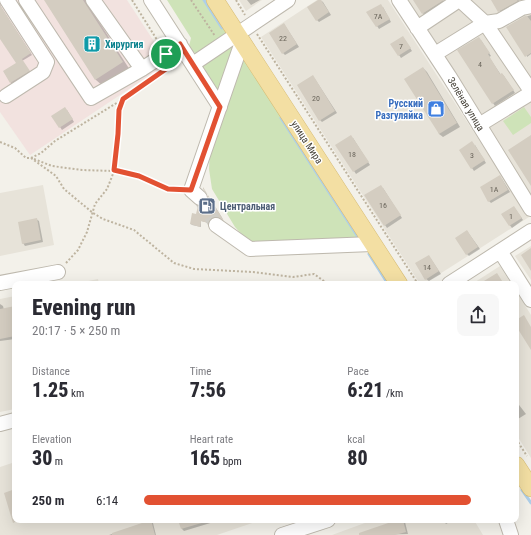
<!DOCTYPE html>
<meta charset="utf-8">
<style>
:root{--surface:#fff;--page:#f7f7f7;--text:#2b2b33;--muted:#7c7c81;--accent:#e25132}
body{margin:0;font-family:"Roboto Condensed",sans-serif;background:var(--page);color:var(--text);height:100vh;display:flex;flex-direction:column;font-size:15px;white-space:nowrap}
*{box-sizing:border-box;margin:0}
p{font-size:13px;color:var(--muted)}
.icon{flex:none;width:22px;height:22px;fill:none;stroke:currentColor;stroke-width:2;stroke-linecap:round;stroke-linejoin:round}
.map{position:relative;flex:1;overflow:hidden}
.drawer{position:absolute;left:12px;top:281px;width:507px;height:242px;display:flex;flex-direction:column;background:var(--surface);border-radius:8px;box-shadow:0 4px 16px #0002}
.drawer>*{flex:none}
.pin{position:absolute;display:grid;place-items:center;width:34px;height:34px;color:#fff;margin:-17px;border:2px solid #fff;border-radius:50%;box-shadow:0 1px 4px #0007}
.round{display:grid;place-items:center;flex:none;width:42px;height:42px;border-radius:8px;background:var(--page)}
.headline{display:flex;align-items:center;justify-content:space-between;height:68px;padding:0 20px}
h1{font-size:22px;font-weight:800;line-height:30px}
.metrics{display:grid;grid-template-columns:repeat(3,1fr);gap:6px;height:68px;padding:4px 20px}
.metrics div{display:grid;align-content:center}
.metrics b{font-size:20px;font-weight:800}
.metrics small{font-size:11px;font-weight:400}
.metrics p{font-size:11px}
ul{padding:0 20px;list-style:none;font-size:13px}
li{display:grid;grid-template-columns:64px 48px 1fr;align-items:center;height:30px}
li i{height:10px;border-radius:5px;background:var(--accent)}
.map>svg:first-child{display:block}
</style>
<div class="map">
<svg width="531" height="535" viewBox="0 0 531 535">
<rect width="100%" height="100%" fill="#f3f1ea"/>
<path fill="#e7e3d9" d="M239,0h23l-16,11z
M317,0h71l141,217 -105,67h-4l-159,-247z
M404,0h127v197z
M43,185l11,60 -54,11v-63z
M531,246v34l-16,-24z
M500,266l11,18h-39z
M98,279l1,5h-25z
M516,291l15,24v143l-15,-24z
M15,296v113l-15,3v-113z
M15,462v58h246l-44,15h-217v-68z
M373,520h101l9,15h-151z"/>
<path fill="#f2e2df" d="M0,0h127l41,63 -138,92 -30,-43z"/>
<path fill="#cee3b8" d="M167,0h39l21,33 -29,21 -10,-4 3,-12z
M228,47h6l-15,48 -18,-29z
M244,59l116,180 -99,5 -15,-5 -11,-12 -23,-38 -3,-20 1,-18 8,-24z
M524,107l7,10v6l-18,12 -10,-14z"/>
<path fill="#0003" d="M45,0h40l45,70 -26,17 -8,-7z
M247,0h13l-9,5z
M320,0l3,2 8,13 -12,7 -2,-2z
M414,0h29l2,2 -20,14z
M492,0h28l-2,1 1,2 -18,10z
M0,3l1,4 31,48 -10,6 8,11 -18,12 -8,-12 13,-9 -17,-26z
M383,7l8,15 -12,7 -11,-17z
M531,15v39l-4,3 -2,-40z
M284,24l15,23 -14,8 -2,-2z
M405,40l7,11 -11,7 -2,-3z
M481,40l10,16 -2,1 12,18 1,-1 2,2 11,17 -20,13 -2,-3z
M423,68l4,4 33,55 -17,10 -4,-3z
M315,79l22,34 -15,9 -2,-2z
M67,110l7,12 -12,8 -2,-3z
M353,138l17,27 -14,9 -19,-29z
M475,145l11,18 -12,8 -2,-3z
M502,179l8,13 -19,11 -2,-2z
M383,188l19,30 -15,10 -2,-3z
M209,197l14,22 -4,-2 -5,1 -5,5 -8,-2v6l-9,-2 -1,-1 6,-9 12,-15z
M516,210l7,10 -11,8 -10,-13z
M36,219l3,2 4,21 -18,4 -2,-3z
M467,231l13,18 -11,7 -2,-2z
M431,259l10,15 -12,7 -3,-2z
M0,304l3,2 1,4 11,-3v32l-15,2z
M516,401l10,13 -8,5 -2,-1z
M179,520h37l1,1 -33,10 -2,-2z
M401,520l4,2 3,12 -46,1z
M443,520h10l-7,4z
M150,521l3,2 3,12h-47z"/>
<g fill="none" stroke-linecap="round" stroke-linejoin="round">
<path stroke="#aecfe9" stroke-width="3" d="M204,0l18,28
M281,118l77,119
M369,254l19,30
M522,490l9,13"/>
</g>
<path fill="#d4cdc1" d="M44,0h39l40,62 -28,18z
M318,0h3l8,12 -13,9 -9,-14z
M413,0h31l-22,14z
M491,0h26l1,1 -20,11z
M381,4l9,15 -14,8 -10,-15z
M0,5l31,48 -12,8 3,-2 8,12 -20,12 -7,-12 13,-8 -16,-24z
M525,16h2l4,5v32l-6,4 -19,-30z
M284,23l13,21 -15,10 -13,-21z
M403,36l8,12 -13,8 -8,-12z
M479,37l11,16 -2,1 12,20 2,-1 12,17 -22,14 -35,-54z
M423,67l34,56 -18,11 -35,-55z
M313,75l22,36 -16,10 -22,-36z
M65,107l8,12 -14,9 -8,-12z
M351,135l18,27 -16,10 -18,-27z
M531,135v51l-23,-36z
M472,141l13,19 -14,9 -12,-19z
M500,175l8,15 -20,12 -8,-15z
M381,185l20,30 -17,11 -20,-31z
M203,187l21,34 -7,-4h-4l-5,6 -7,-2 -1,6 -10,-3 2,-11 4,1 2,-8h5l5,-6v-5l-5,-6z
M514,206l8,12 -13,8 -8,-12z
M37,218l4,22 -19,4 -4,-22z
M467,230l11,17 -12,8 -11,-17z
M531,248v23l-10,-16z
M429,255l10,16 -14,9 -10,-17z
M497,273l7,11h-25z
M15,306v30l-15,3v-30z
M524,315l7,12v23l-15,-24v-6z
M15,489v33l-2,1 -9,-30z
M151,520l4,15h-43v-2z
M178,520h27v2l-24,7z
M397,520h6l3,12 -11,3h-36v-2z"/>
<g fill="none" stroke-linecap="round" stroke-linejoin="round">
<path stroke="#d0cec7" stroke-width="14" stroke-dasharray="14 7" stroke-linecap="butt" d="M200,198l16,27"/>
<g stroke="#beb9ae" stroke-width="16">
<path id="minor" d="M26,0l65,98 51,-29 38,-25
M93,0l49,69
M151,0l69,107
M399,0l50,76 82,133
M460,0l25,23 46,68
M417,28l42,-28
M435,54l50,-31 14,-2 23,-13 9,-2
M193,64l95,-64
M6,96l37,-24 4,-10 -40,-62
M479,125l52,-32
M200,198l-9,-8 51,-148
M216,225l34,24 122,-5
M500,251l31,49
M0,283l58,-11
M449,284l82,-53
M0,424l15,-4
M506,520l5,15
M282,535l46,-15"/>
</g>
<g stroke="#d7bc74" stroke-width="18">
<path id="major" d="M215,0l184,284
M516,465l15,23"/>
</g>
<path stroke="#beb4a0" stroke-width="2" stroke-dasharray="2 2" stroke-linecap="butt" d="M132,0l27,43
M191,0l24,36
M236,0l9,15
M257,34l161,250
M0,142l15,6 11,10h5l10,-5 14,-12 68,-42 35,-25
M31,158l25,18 8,13 29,24 10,6 31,11 40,33 20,6 59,3 40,5 21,-3 14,10
M34,159l18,7 30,4 32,1 25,6 29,12h13
M66,263l12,-13 9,-18 8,-28 12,-15 4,-10 3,-8 4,-37 1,-23 3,-11
M516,439l11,17"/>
<use href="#minor" stroke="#fff" stroke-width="14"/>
<use href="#major" stroke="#f3dfa3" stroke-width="17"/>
</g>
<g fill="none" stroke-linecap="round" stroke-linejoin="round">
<g stroke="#fff" stroke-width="8">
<path id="route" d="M180,44l40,63 -29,83 -23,-1 -29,-13 -25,-6 4,-36 1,-24 4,-11 50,-35 -7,-10z"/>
</g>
<use href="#route" stroke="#e25132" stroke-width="5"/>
</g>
<defs>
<g id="building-square" transform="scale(0.9)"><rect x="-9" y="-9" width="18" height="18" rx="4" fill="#0f9aa8" stroke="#fff"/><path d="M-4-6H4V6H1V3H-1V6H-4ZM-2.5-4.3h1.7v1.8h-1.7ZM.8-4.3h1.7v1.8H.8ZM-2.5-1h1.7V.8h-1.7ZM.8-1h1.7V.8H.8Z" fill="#fff"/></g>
<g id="shop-square" transform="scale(0.9)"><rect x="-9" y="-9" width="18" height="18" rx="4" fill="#3f7fe0" stroke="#fff"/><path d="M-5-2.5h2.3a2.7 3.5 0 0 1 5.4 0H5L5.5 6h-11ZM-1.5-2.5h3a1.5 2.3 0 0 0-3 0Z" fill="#fff"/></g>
<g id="fuel-square" transform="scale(0.9)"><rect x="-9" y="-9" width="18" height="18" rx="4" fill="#5c6f8a" stroke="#fff"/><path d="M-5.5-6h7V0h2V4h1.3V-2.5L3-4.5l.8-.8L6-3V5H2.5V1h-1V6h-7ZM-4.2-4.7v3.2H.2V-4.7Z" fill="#fff"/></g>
</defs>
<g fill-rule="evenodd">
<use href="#building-square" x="92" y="44"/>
<use href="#shop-square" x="436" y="109"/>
<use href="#fuel-square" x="207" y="206"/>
</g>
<g text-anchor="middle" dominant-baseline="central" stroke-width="3" stroke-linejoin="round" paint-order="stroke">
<g font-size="8" fill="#6a655b">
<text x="378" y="16">7А</text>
<text x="283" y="38">22</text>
<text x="401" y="46">7</text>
<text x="480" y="64">4</text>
<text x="316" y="98">20</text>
<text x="352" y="154">18</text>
<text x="472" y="155">3</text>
<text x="494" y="189">1А</text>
<text x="383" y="205">16</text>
<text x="511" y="216">1</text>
<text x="427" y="267">14</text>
</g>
<g font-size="10" font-weight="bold" fill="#0d838f" stroke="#fff" text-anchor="start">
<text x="105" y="44">Хирургия</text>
</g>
<g font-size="10" font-weight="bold" fill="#366cbe" stroke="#fff" text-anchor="end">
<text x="423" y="103">Русский<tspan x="423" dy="12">Разгуляйка</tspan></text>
</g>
<g font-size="10" fill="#464239" stroke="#fff">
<text transform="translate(466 104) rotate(59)">Зелёная улица</text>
<text transform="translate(307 142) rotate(57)">улица Мира</text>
</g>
<g font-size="10" font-weight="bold" fill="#4e5e75" stroke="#fff" text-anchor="start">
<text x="220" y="206">Центральная</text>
</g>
</g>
</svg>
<div class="pin" style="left:166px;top:54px;background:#1e9e55"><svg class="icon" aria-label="arrive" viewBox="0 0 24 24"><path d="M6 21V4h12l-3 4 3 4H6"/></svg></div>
<section class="drawer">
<div class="headline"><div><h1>Evening run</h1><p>20:17 · 5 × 250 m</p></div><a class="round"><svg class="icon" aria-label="share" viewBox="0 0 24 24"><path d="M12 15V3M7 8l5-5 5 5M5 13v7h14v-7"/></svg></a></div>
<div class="metrics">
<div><p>Distance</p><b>1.25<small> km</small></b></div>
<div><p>Time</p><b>7:56</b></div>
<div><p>Pace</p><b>6:21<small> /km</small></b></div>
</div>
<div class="metrics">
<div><p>Elevation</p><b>30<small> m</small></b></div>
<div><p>Heart rate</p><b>165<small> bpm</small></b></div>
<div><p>kcal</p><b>80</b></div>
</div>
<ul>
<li><b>250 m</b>6:14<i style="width:92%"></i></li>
</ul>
</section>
</div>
